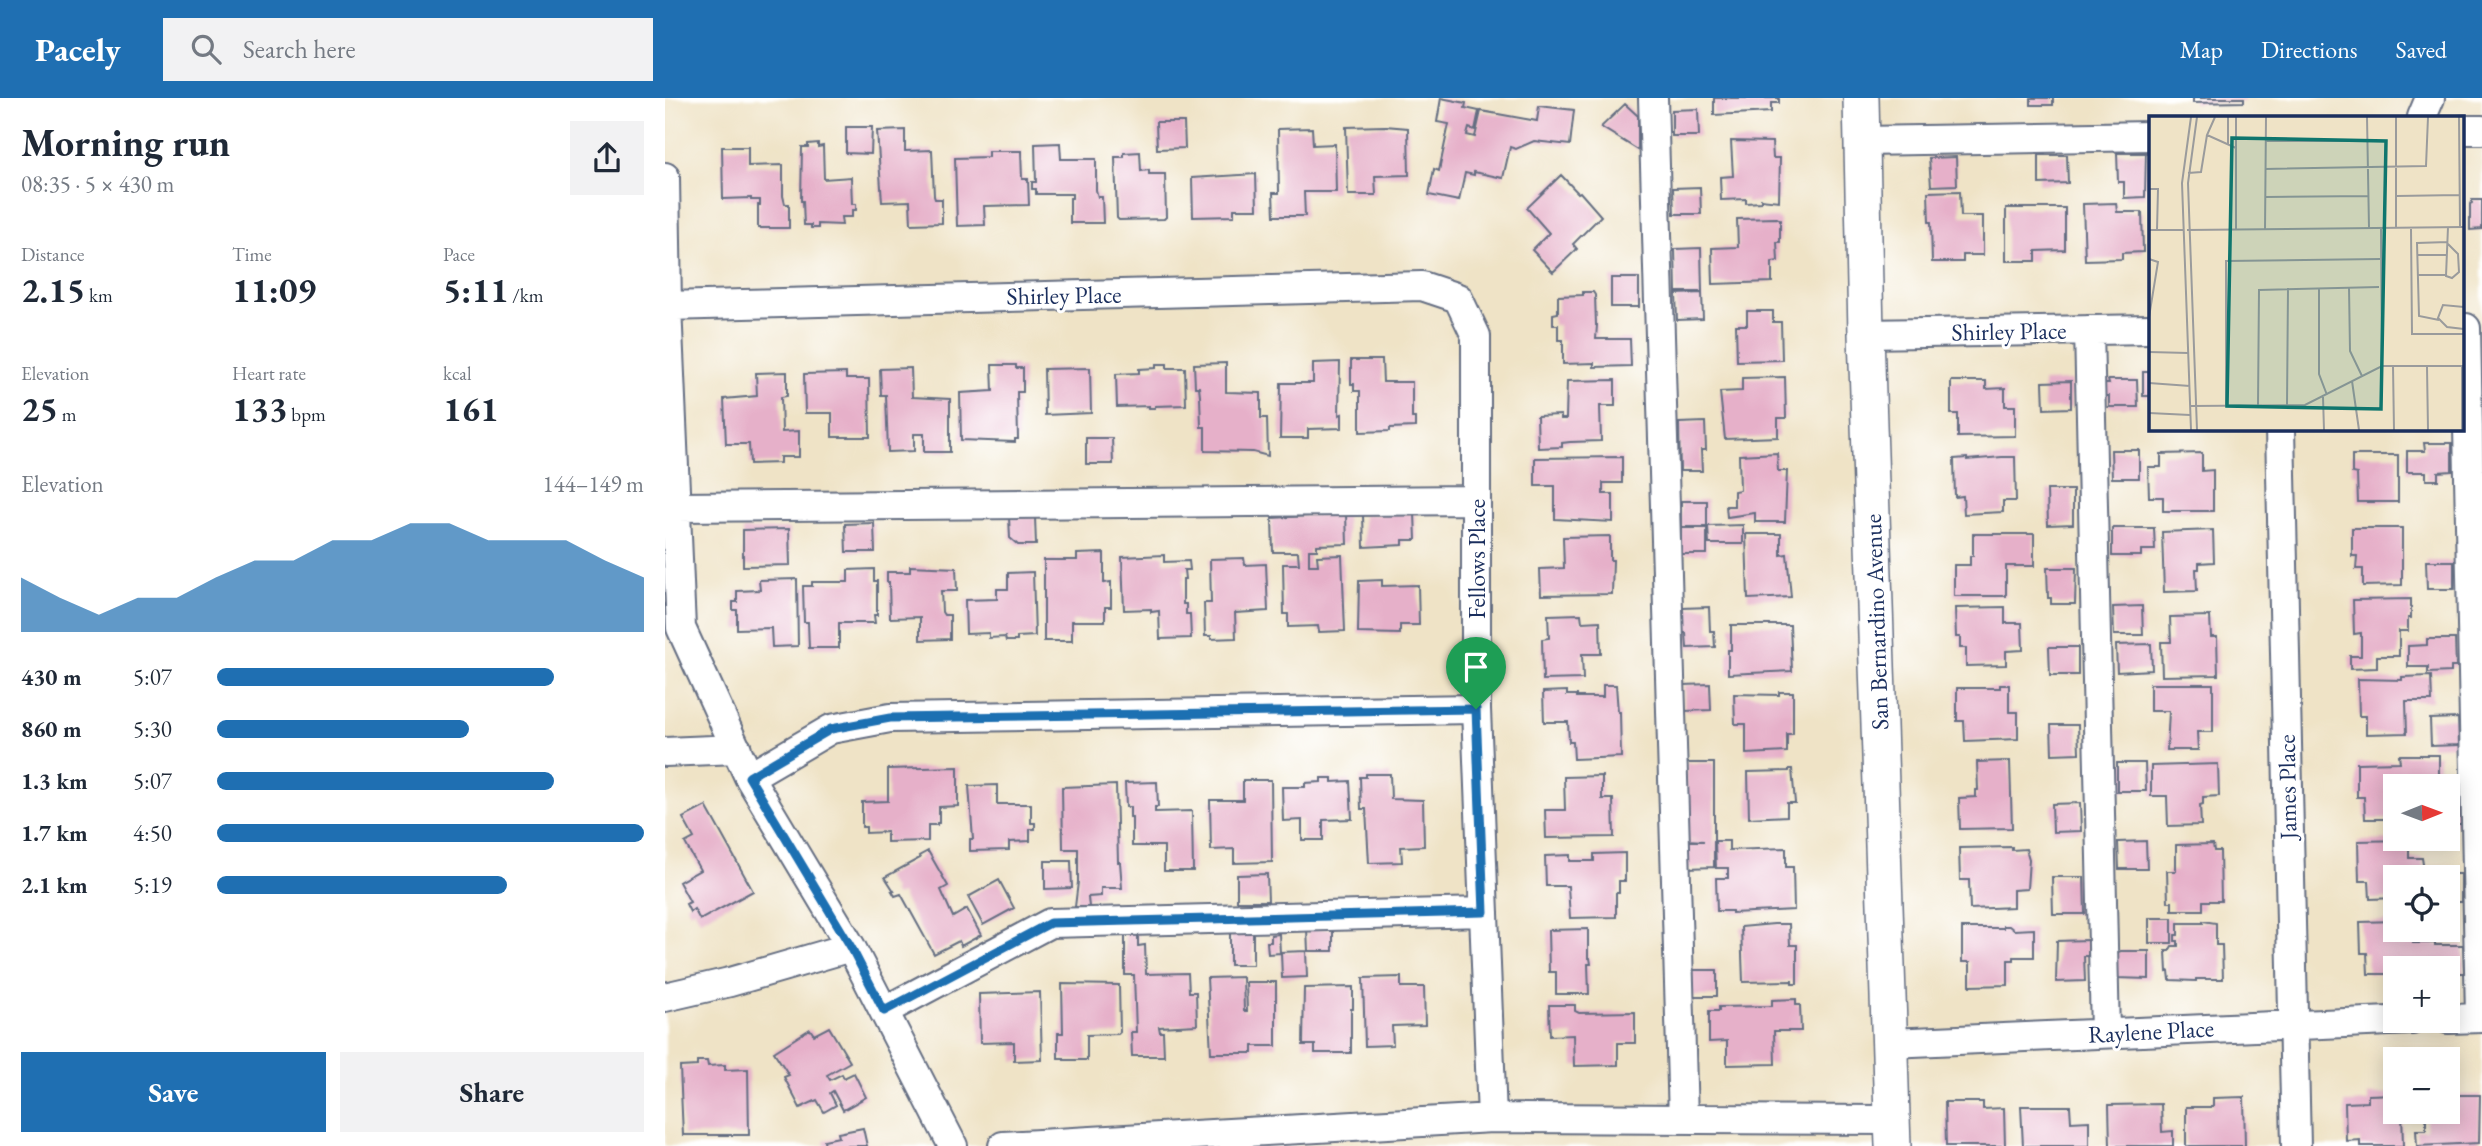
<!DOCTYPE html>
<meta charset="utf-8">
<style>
:root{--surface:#fff;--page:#f2f2f3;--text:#1f2937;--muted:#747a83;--accent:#1f6fb2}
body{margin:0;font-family:"EB Garamond",serif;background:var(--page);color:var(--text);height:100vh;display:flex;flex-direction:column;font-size:26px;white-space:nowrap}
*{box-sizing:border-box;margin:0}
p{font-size:23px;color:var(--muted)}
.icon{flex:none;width:38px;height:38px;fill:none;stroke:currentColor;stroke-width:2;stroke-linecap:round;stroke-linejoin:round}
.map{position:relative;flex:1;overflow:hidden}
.details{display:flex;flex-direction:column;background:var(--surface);width:665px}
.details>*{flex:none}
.needle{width:46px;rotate:89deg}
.tools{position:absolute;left:1718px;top:676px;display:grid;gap:14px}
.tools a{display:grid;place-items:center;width:77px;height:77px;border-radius:0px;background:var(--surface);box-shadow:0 4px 18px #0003;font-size:35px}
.pin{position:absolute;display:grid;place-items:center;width:60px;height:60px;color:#fff;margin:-72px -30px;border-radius:50% 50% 50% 0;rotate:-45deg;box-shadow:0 0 7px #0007}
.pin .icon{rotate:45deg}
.round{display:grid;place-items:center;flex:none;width:74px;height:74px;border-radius:0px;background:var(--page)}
.overview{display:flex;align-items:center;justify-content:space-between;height:119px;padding:0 21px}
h1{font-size:38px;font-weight:700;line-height:52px}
.figures{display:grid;grid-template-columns:repeat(3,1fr);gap:10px;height:119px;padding:7px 21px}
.figures div{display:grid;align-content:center}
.figures b{font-size:35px;font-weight:700}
.figures small{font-size:19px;font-weight:400}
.figures p{font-size:19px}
.chart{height:196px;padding:14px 21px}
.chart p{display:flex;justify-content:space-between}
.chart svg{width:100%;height:126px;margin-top:7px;fill:var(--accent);opacity:.7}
.primary-button{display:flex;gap:14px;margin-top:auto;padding:14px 21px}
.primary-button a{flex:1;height:80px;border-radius:0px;background:var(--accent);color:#fff;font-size:28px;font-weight:700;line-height:80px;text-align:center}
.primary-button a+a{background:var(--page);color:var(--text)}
ul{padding:0 21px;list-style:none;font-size:23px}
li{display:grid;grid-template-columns:112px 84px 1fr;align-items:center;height:52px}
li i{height:18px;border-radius:9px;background:var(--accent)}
header{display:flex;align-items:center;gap:42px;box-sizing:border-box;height:98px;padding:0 35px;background:var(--accent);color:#fff}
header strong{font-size:33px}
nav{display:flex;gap:38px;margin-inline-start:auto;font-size:24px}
.search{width:490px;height:63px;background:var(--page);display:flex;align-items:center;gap:18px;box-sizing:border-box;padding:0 24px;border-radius:0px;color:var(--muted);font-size:26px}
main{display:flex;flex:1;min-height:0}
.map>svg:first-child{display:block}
</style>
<header>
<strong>Pacely</strong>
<div class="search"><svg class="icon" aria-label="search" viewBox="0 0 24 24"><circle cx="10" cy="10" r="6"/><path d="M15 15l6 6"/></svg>Search here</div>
<nav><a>Map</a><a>Directions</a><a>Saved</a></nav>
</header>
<main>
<section class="details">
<div class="overview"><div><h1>Morning run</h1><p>08:35 · 5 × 430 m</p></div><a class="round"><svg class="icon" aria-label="share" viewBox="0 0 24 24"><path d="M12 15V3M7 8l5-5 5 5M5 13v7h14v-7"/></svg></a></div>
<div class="figures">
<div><p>Distance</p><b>2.15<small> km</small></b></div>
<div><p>Time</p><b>11:09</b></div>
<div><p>Pace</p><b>5:11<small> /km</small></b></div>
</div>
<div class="figures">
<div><p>Elevation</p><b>25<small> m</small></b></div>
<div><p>Heart rate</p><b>133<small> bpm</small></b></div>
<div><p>kcal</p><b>161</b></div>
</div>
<div class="chart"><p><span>Elevation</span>144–149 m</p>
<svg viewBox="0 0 160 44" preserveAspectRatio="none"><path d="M0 44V25L10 32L20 38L30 32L40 32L50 25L60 19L70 19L80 12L90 12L100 6L110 6L120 12L130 12L140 12L150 19L160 25V44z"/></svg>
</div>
<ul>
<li><b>430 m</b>5:07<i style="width:79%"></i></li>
<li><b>860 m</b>5:30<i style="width:59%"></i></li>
<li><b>1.3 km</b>5:07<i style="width:79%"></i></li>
<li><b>1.7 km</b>4:50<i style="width:100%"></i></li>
<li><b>2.1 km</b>5:19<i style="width:68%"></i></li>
</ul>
<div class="primary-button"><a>Save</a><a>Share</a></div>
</section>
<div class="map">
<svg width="1817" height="1048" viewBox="0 0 1817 1048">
<rect width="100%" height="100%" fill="#fff"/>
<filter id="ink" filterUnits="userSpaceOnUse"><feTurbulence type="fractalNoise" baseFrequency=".0143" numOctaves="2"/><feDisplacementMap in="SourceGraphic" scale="14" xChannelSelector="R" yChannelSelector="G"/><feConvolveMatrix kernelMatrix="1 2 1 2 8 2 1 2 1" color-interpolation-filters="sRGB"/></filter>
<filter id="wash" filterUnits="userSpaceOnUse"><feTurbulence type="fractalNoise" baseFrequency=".00686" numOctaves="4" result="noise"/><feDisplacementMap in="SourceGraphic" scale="28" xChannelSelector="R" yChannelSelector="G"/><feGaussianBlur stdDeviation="1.57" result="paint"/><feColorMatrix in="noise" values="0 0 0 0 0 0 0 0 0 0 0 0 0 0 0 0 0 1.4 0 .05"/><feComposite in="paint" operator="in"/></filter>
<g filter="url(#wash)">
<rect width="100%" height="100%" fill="#efe3c6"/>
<g id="blocks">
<path fill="#e6b0c9" d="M776,0l25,5 -1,5 14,3 -4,19 -6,-2 -2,7 8,2 6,-26 56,10 2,-15 35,4 -4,35 -36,-4 -18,8 -6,-2 -7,31 -29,-6v3l-9,-2 -6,28 -30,-6 5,-26 5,2 10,-47 -12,-2z
M1049,0h65v5h-8v9l-57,3z
M1366,0h22v7h-22z
M1528,0h51v4l-51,1z
M960,6l13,12v34l-37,-23z
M1033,11l1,27h-27v-26z
M491,24h28l1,26 -28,1z
M720,28l23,2 1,47 -34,1 1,19h-28l-2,-68z
M181,29h26l-1,27 -25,-1z
M647,30l1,17 22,-1 1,48h-32l1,24h-31l-1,-23h6l-1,-64z
M240,32v21l27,-1 2,46 1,3h7v24l-31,1 -1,-23 -28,1 -5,-71z
M1066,43l41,1 1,16h7l-1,43 -18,-2v3l-15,1v-4l-25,1 -1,-23 13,-1z
M153,45v4l5,-1 1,33 27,-2 1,27h4v6h-4v7h-11l1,8 -24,-1v4h-7v-3h-7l-1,-24h-2l1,-54h6v-3z
M395,45l1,16h35v31l2,7h4l1,26h-33v-25h2v-4h-36v-5h-4v-7h4l-1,-38z
M57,49h26v19l35,-1v31l2,8h4v24h-31v-23h2v-5h-9v-2l-28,1z
M323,53h33l1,28h6l1,26 -45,1 1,19 -28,1 -2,-68 33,-1z
M475,54l1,19 8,-1v4h16l1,43 -2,2 -45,1 -2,-2 -2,-61h9v-4z
M1452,55h29l-1,44 -21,1v-16h-6z
M1374,57h28l1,28 -29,1z
M1291,59l1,28 -26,1 -2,-28z
M591,76l1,35h-23v7l-41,1 -1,-39z
M896,77l17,18 2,-1 21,24 -28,28 4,5 -24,23 -21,-22 17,-17 -22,-25z
M1035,89l1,27h-27l-1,-26z
M1295,93l1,25h22v39h-20v7h-31l-1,-40h-2l-1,-30z
M1807,102h10v29l-12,1v-26l2,-1z
M1451,105l1,9h25l1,40 -21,1v6l-37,1 -2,-56z
M1341,110h59v42l-29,1v10h-30z
M1112,120l3,2v22h-3l1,19 -6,1v20l-59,2 -1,-36 26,-1 -1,-28z
M1036,150l1,44h-26l-1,-43z
M946,180h28v29h-28z
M918,194h10l2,3 1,30h1l-1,14h34l1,27 -37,1v-4l-31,1v-24h-5v-15h-5v-11l5,-1v-17l25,-1z
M1037,195l1,26 -26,1 -1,-26z
M1082,213h26v11h8l1,38 -45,1 -1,-36h11z
M686,262h31l1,22h29v36h3v9l-25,1v3l-30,1v-41h-6v-7h-3z
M675,264l-1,53 3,-1v14l-34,1v9h-28l1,-55h32v-20z
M561,265v29l35,1v25h6l1,38 -15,-4 -48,-1v-24h-4l-1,-31 -1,-9h-4l-1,-23z
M491,266h11v4h18l1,37 -31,1v2h-6v-2l-32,1 -1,-33 23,-1v-4l17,-1z
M327,267h24v3h7v24h-6l1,47h-3v3l-54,-2 -1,-47 33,-2z
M246,270l1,29 38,2v53h-26v-18h-10v17l-26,1 -2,-57h-5l-1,-26z
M425,270l1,45 -46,2 -1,-46z
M122,274v24l-6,1 1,35 17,-1v26h-19v6l-30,1 -1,-20h-23l-2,-45 33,-3 -1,-23z
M1478,274h8v24h-8z
M181,275v6h23l1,58h-38v-24h-27l-1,-39z
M1120,279l1,41h-8v19l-53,2 -5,-47 22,-1v-13z
M950,282v26h-15l1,35 -31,1 -8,1v4l-24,1 -1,-32 24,-1v4h5l1,-38z
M1443,282h29l1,27h-29v-11h-4v-12h4z
M1286,283h35v8l19,-1v18h10v30l-57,1v-23h-7z
M1406,283v27l-27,1 -1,-27z
M1040,324l1,28h-5l1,21h-22l-1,-48z
M421,340h26l1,26h-27z
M1759,345h28v28l-14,1v8h-12v-8h-19v-21h18z
M1446,352h28v28h-27z
M1112,355l1,18h9l-2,51h-30v-9l-28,4 -1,-11h8v-15l6,-1 -1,-35z
M1537,355v18l11,-1v41h-50v-14h-14l-1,-30h13v-13z
M1687,357h46v47h-40l-1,-28 -5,-1z
M957,359v26h-19v11h10v28l-58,-3v-33h-20v-28z
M1337,359h13l1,44h-13v11l-39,2 -1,-18 -8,1 -1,-38 13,-1v2z
M1382,392h26v34l-25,1z
M1016,403h26v26h-26z
M750,415l1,27h-13v5l-39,2 -1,-32z
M681,416l1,30 -30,1v5h-8v15h9l-1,-9 25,-1 3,76 -26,1 -1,-6 -30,1v-13h-4l-1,-50h16l-1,-12h-25l-1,-34z
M344,419h26l1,28h-18l-8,-7z
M209,425l1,29h-29l-1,-28z
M1078,427v19h-34l-1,-18z
M1016,430h26v26h-26z
M1447,430h42l1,22h-14v6h-29z
M1687,430h50v57l-39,1v-17h-7l1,-13h-5z
M124,431l1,36 -47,1v-36z
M1548,432l1,32 -15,1v6h-3l1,22 -33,1 -2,-60z
M1081,436h35v21l6,-1 4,43 -43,2z
M1308,436h61v32h-28v30h-52v-31h16v-9h3z
M945,438v24h3l-1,34 -71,1 -1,-26 24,-1 -1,-31z
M439,455v30l7,-1v25h-6v14h-33v20h-28v-81h33v-6z
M499,457v7l25,-1 1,9h-6l1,9h-2v25h3v10h4l1,24 -31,1 -1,-28 -8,1v-3l-27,1 -2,-53z
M579,460l1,7 21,-1 2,47 -33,2 1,25 -25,1v-3h-6l-1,-33h7l-1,-44z
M1761,463h28v28h-27z
M245,468l46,2 1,23h-16l1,21 2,3h6v24l-30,1v-23l-30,1 -1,-36h-2v-10h23z
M1382,470h29l-1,36h-24v-6h-3z
M209,471v12h3v34h-3l1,8h-36v25h-30l-1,-26h-4l-1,-36h9v-4h36v-12z
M368,474l2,64 -18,1v4h-11l-1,-4 -16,1v-5l-23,1 -1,-34 32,-1v-10h11v-16z
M132,481l1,67 -26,1 -1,-19 -34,1v-19h-4v-8h4v-11l23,-1 -1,-10z
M717,482v6l36,-1 1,40h-19v9l-42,-1 1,-52z
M1746,501v19h-3v13h-9v25h-22v12l-27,1v-13h11v-23l-7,1 -1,-34z
M1477,508l1,29h-29l-1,-28z
M1044,509l1,24h4l1,16 -28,1 -1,-15h-3l-1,-25z
M1340,509v16h17l1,27 -17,1v14l-40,1v-18h-6v-11h-4l-1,-29z
M916,516l1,8 18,-1 1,33h-19l1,25 -40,1 -1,-41 7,-1 -1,-23z
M1545,518l1,21h6l1,38 -56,1 -1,-34h10l-1,-25z
M1066,527h59l2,46 -64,3v-24h3z
M1762,541h28l1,28h-5v5l-23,1v-6h-20v-21l19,-1z
M1486,546l1,26 -35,2 -1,-27z
M1384,549h29v28h-28z
M1766,578l1,25h-26l1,32 -41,1v-18h-7l-1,-37 44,1v-3z
M1045,586l1,26 -27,1v-26z
M1485,586h63v48h-16l1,18h-31l2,-39h-19z
M938,587h13l2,27h2l1,45 -47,2 -1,-17h-4l-1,-20h-24l-1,-30 24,-1v4h10v2h26z
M1335,587h9v27h9v27l-53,2 -1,-20h-7v-33h43z
M1114,594h14v42h-6v18l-41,2v-30h-11l-1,-30 45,1z
M1793,620l1,27 -28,1 -1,-27z
M1386,627h27l1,28 -27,1z
M1734,657h40v27h-16l-5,4h-22v33h-31l-1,-22h-7v-34l43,-1z
M1345,663l2,67 -52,1 -1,-31 17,-1v-7h2l-1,-28z
M1021,665h28v104l-26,1 -1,-27h17l-17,-1z
M1452,665h28l1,28h-29z
M1553,666l1,32 -16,1v7l-3,1 1,20 -33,1 -1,-30h-16v-30z
M293,669v39l-19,1v16h-2v2h-9v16l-41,1v-10l-21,1v-6h-4v-25l26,-1v-32z
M1124,671h3l3,34h-8v13l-38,2 -1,-46 41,-1z
M701,676h24l1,25 32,1 1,46 -23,1 1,15 -33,1 -3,-54h-5l-1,-32h6z
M937,678v23h11l1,38 -68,1 -1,-28h20l-1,-33z
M656,680h11v4l18,-1 2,38 -29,1v20h-21v-20l-19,1 -1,-34h23v-4l16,-1z
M578,682h28l1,82 -38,1v-14l-23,1 -1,-50h33z
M492,684l1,25h-3v5l37,-1 1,60h-29v-25h-32v-29h-2v-10h-4l-1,-24z
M332,687v19h34v19h4v6h-5v12l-21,1v8l-39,1v-12h3l-4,-53z
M451,687l2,77h2l2,26h-21v8l-13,1 1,10h-14l3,-25v-33h-15l-1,-62z
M1783,697h12l1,29h-13z
M1415,705l1,28 -28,1 -1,-28z
M41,708l47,85 -53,29 -6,-11 -4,3 -4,-8 4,-2 -11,-20 21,-12 -15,-27 9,-5 -11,-20z
M1744,742v18h13l3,19h-29v21l-26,1 -1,-18h-10l-1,-40z
M1050,743h14v9l57,-2v19h7l1,43 -62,3v-2h-15l-1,-33h12v-10h-12z
M1481,743l1,28h-28l-1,-27z
M1548,746l1,7h6l1,50h-18v9h-31v-8h-4l-1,-31h9v-26z
M1347,749v3l14,-1 3,10 -2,30 -14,1v17l-43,2 -1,-29h-9l-1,-32z
M263,753l20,35 -7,4 12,27 14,-8 14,26 -20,11 -2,-5 -25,13 -33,-60 -6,2 -3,-5h2l-9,-14 35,-19 -1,-2z
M960,755v28h-6v12h-3v24l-46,1 -2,-32h-22l-1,-30 25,-1v6h24v-7z
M380,763h26l1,27 -27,1z
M602,776l1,27h-31v-26z
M1768,776h28v28h-13v-25h-15z
M1387,779h32l1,37h-32z
M334,782l15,28 -31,17 -15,-28z
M1484,820h23v25h-23z
M1538,823l13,2v22h6l1,34h-27v2l-26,-1 -1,-9 -2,1 -1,-21h3l3,-5h6v-5h-3v-6h3v-12h25z
M1731,823v8h16l1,14h22v2h28l1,28h-16v-5h-52v6h-28l-1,-21h-6l-1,-31z
M1109,826h15l1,21h7v39h-5v-3l-49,1 -2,-55z
M1338,828h6l5,4 20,-1v28h-20v3h-6v25l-38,1v-24h-8v-34h41z
M565,831h23v36h-23z
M642,831h26v22h-25z
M923,831v29h2l1,6h-3l1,30h-33v-22h-7l-1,-42z
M460,834h13v14l7,-1 1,29 42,-1 1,19h7l1,33 -38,2 1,5h3l1,24h-32l-1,-24h5l-2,-57h-9z
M614,836l1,19 -12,1 -1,-12h4v-7z
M1423,842v16h-4l1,25 -29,1 1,-41z
M641,853l1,26 -25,1 -1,-26z
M1456,853h28v28l-33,-1 -1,-25z
M1025,872h27v26h-27z
M578,879l1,34h3l-1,-29h30v64h-23v7h-42l-4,-75z
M736,879v10h23l1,38 -33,1 1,19 -28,1 -2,-68z
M397,886l57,1 1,47 -2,2 -31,1v25h-23v-2h-6v-25h5z
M688,889v22h-2v44h-36v-8h-12l1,-57z
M375,894l2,68 -28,1v-19l-34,1 -1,-49z
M1131,901v6h4l1,26h-27l1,33 -48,1v-24l-18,1v-31h10v-4l53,-1v-6z
M884,907h26v6l4,2 56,-1v31h-17v22l-44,1 -1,-31 -23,1z
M164,929l21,35 -23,13 3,5 12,-6 2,4 10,-5 12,24 -23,13 -10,-19 -3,2 6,12 -12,7 -7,-12 -17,8 -16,-31 5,-2 -15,-23 36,-23 4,6z
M32,963h10l1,5 17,-1v5l23,-1 1,66h-66l-3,-68 17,-1z
M1731,996v17h6l1,35h-43v-6l-14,1 -1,-38 23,-1v-7z
M1786,997h29l-1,48 -62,3 -1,-16h10v-19h22v-14z
M1579,999l1,49h-59v-39h27v-9z
M1280,1004h38v7l21,-1 1,38h-59z
M1496,1006l1,28 11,-1v15h-63l-1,-41z
M1356,1008h49l1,16 18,-1v25h-66z
M198,1030l4,18h-42l-1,-6 15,-3 -1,-4z"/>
</g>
</g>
<g filter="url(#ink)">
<use href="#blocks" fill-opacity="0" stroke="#656e82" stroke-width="2"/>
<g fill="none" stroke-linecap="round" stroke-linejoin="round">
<g stroke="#656e82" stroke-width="32">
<path id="minor" d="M988,0l30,1021
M1757,19l8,-19
M1798,32h19
M1197,43l289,-5
M0,79l2,129 14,322 68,149 102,170 102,199
M2,208l755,-20 36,12 18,38v373l16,409
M1801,230l14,690
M1424,232l16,703
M1201,236l285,-5
M1615,331l16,717
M11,409l800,-7
M0,654l72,-3
M84,679l82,-48 59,-11 586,-9
M0,899l65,-15 121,-35
M219,913l166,-88 434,-11
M1783,921l34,-1
M1226,945l521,-23
M338,1048l489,-28 400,2"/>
</g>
<g stroke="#656e82" stroke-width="38">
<path id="major" d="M1196,0l5,236 27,812"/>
</g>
<use href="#minor" stroke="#fff" stroke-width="28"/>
<use href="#major" stroke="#fff" stroke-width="35"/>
</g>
</g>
<g fill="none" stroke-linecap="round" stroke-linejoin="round" filter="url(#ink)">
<g stroke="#fff" stroke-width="14">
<path id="route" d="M811,611l8,203 -434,11 -166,88 -33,-64 -102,-170 82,-48 59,-11z"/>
</g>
<use href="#route" stroke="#1f6fb2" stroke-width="9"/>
</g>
<g text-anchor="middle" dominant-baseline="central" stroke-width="6" stroke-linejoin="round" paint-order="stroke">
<g font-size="24" fill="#1b2f5e" stroke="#fff">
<text transform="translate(399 197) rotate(-1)">Shirley Place</text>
<text transform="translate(1344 233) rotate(-1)">Shirley Place</text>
<text transform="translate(811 461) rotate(-90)">Fellows Place</text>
<text transform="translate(1211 524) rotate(-92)">San Bernardino Avenue</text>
<text transform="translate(1622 689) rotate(-91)">James Place</text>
<text transform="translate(1486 933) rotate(-3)">Raylene Place</text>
</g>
</g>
<g transform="translate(1484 18)">
<rect width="315" height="315" fill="#efe3c6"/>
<path fill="none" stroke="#9a9b9c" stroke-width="2" d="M66,1l-8,18 29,13M87,1v113M218,1l2,111M310,1l1,110M117,25h101M79,29v-28M116,53l161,-3 2,-49M39,57l13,-1 6,-37M0,73h9l-1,41M247,80l63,-1M116,81l103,-1M299,111l-2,49 6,2 7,-6 -1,-18 -10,-10M232,112l1,138M247,112v-111M262,112l1,106h52M0,114h35M38,114l277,-3M116,114l1,-113M269,139h28M0,143l9,3 -9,55M269,159h28M200,171l1,64 12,25M170,172v86l8,21M315,191l-21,-2 -5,13 9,9 17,2M290,204l-20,-4 -2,-73 31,-1M0,236l39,1M244,250l1,64M313,250v64M278,251l1,63M203,265l7,49M0,267l41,3M174,281l1,33M138,289l1,-117M41,290l115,-1 77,-39h82M77,290v-145l154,-2M109,290l1,-116 120,-3M0,297l41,2M42,314l-9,-247 9,-66M48,314l-9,-247 9,-66"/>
<path fill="#0f766e" fill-opacity="0.15" stroke="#0f766e" stroke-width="3.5" d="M83,22l154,3 -5,268 -154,-3z"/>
<rect width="315" height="315" fill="none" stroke="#1b2f5e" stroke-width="3.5"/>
</g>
</svg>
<div class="tools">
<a><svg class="needle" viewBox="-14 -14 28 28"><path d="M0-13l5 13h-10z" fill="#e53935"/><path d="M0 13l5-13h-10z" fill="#747a83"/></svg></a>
<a><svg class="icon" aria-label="locate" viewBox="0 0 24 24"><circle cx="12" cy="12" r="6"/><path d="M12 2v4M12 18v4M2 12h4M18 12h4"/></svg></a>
<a>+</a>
<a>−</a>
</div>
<div class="pin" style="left:811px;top:611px;background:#1e9e55"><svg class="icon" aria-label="arrive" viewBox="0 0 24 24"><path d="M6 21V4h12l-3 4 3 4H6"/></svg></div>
</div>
</main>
